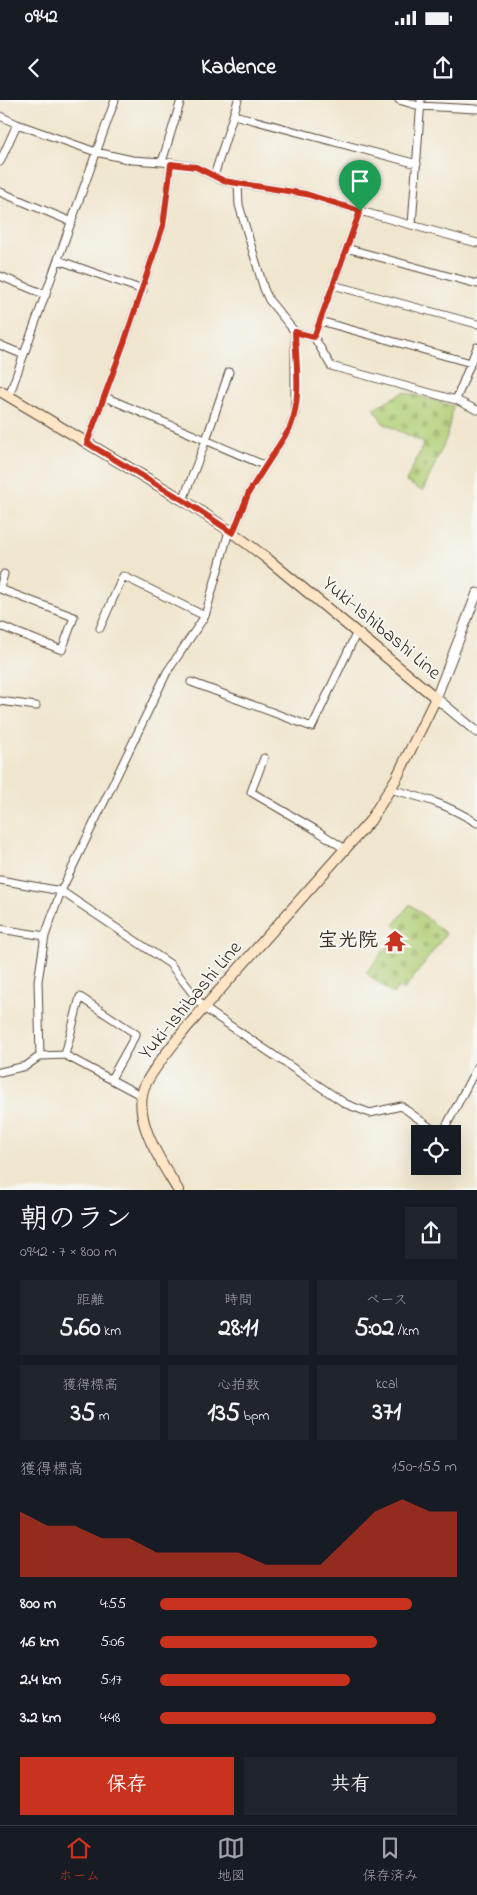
<!DOCTYPE html>
<html lang="ja">
<meta charset="utf-8">
<style>
:root{--surface:#171b24;--page:#20242c;--text:#f1f3f6;--muted:#9ea1a6;--line:#363941;--accent:#c8321e}
body{margin:0;font-family:"Indie Flower","Klee One",sans-serif;background:var(--page);color:var(--text);height:100vh;display:flex;flex-direction:column;font-size:19px;white-space:nowrap}
*{box-sizing:border-box;margin:0}
p{font-size:16px;color:var(--muted)}
.icon{flex:none;width:28px;height:28px;fill:none;stroke:currentColor;stroke-width:2;stroke-linecap:round;stroke-linejoin:round}
.map{position:relative;height:1090px;overflow:hidden}
.side{display:flex;flex-direction:column;background:var(--surface);flex:1}
.side>*{flex:none}
.controls{position:absolute;left:411px;top:1025px;display:grid;gap:10px}
.controls a{display:grid;place-items:center;width:50px;height:50px;border-radius:0px;background:var(--surface);box-shadow:0 5px 20px #0002;font-size:25px}
.pin{position:absolute;display:grid;place-items:center;width:42px;height:42px;color:#fff;margin:-51px -21px;border-radius:50% 50% 50% 0;rotate:-45deg;box-shadow:0 0 5px #0007}
.pin .icon{rotate:45deg}
.round{display:grid;place-items:center;flex:none;width:52px;height:52px;border-radius:0px;background:var(--page)}
.head{display:flex;align-items:center;justify-content:space-between;height:85px;padding:0 20px}
h1{font-size:28px;font-weight:700;line-height:38px}
.metrics{display:grid;grid-template-columns:repeat(3,1fr);gap:8px;height:85px;padding:5px 20px}
.metrics div{display:grid;align-content:center;border-radius:0px;background:var(--page);text-align:center}
.metrics b{font-size:25px;font-weight:700}
.metrics small{font-size:14px;font-weight:400}
.metrics p{font-size:14px}
.chart{height:140px;padding:10px 20px}
.chart p{display:flex;justify-content:space-between}
.chart svg{width:100%;height:90px;margin-top:5px;fill:var(--accent);opacity:.7}
.action{display:flex;gap:10px;margin-top:auto;padding:10px 20px}
.action a{flex:1;height:58px;border-radius:0px;background:var(--accent);color:#fff;font-size:20px;font-weight:700;line-height:58px;text-align:center}
.action a+a{background:var(--page);color:var(--text)}
ul{padding:0 20px;list-style:none;font-size:16px}
li{display:grid;grid-template-columns:80px 60px 1fr;align-items:center;height:38px}
li i{height:12px;border-radius:6px;background:var(--accent)}
.status{display:flex;justify-content:space-between;align-items:center;height:35px;padding:0 25px;background:var(--surface);direction:ltr}
.status svg{height:14px;fill:currentColor}
header{display:flex;justify-content:space-between;align-items:center;height:65px;padding:0 20px;background:var(--surface);font-size:22px;font-weight:700}
.tabs{display:flex;justify-content:space-around;align-items:center;height:70px;border-top:1px solid var(--line);background:var(--surface);font-size:14px;color:var(--muted)}
.tabs a{display:grid;justify-items:center;gap:2px}
.tabs .current{color:var(--accent)}
.map>svg:first-child{display:block}
</style>
<div class="status"><b>09:42</b><svg viewBox="0 0 49 12"><path d="M0 12V9h3v3zM5 12V6h3v6zM10 12V3h3v9zM15 12V0h3v12zM26 1h20v11H26zM47 4h2v5h-2z"/></svg></div>
<header><svg class="icon" aria-label="back" viewBox="0 0 24 24"><path d="M15 5l-7 7 7 7"/></svg>Kadence<svg class="icon" aria-label="share" viewBox="0 0 24 24"><path d="M12 15V3M7 8l5-5 5 5M5 13v7h14v-7"/></svg></header>
<div class="map">
<svg width="477" height="1090" viewBox="0 0 477 1090">
<defs>
<pattern id="cemetery-stones" width="16" height="16" patternUnits="userSpaceOnUse" patternTransform="scale(1.25)"><rect width="16" height="16" fill="#b0ce74"/><path d="M2 7V4a2 2 0 0 1 4 0v3zM10 15v-3a2 2 0 0 1 4 0v3z" fill="#98b164"/></pattern>
</defs>
<rect width="100%" height="100%" fill="#f6f6f2"/>
<filter id="ink" filterUnits="userSpaceOnUse"><feTurbulence type="fractalNoise" baseFrequency=".02" numOctaves="2"/><feDisplacementMap in="SourceGraphic" scale="10" xChannelSelector="R" yChannelSelector="G"/><feConvolveMatrix kernelMatrix="1 2 1 2 8 2 1 2 1" color-interpolation-filters="sRGB"/></filter>
<filter id="wash" filterUnits="userSpaceOnUse"><feTurbulence type="fractalNoise" baseFrequency=".0096" numOctaves="4" result="noise"/><feDisplacementMap in="SourceGraphic" scale="20" xChannelSelector="R" yChannelSelector="G"/><feGaussianBlur stdDeviation="1.12" result="paint"/><feColorMatrix in="noise" values="0 0 0 0 0 0 0 0 0 0 0 0 0 0 0 0 0 1.4 0 .05"/><feComposite in="paint" operator="in"/></filter>
<g filter="url(#wash)">
<rect width="100%" height="100%" fill="#f0e6ce"/>
<path fill="url(#cemetery-stones)" stroke="#767c49" d="M404,292l49,14 -6,31 -24,54 -17,-9 18,-39 -41,-20 -9,-15z
M410,804l36,30 -42,56 -6,-3 -5,7 -27,-21 19,-24 6,-3 4,2 10,-13 -11,-10z"/>
</g>
<g filter="url(#ink)">
<g fill="none" stroke-linecap="round" stroke-linejoin="round">
<g stroke="#564638" stroke-width="9">
<path id="minor" d="M399,0l20,6 58,3
M234,15l183,49
M0,16l17,8 79,28 36,8 30,2 34,5 27,14 83,13 54,17 117,32
M0,62l17,-38
M162,62l19,-62
M214,76l24,-76
M0,92l72,30
M360,111l-46,126 17,29 125,34 21,10
M412,125l9,-125
M346,148l131,36
M58,160l85,30
M0,176l46,19
M333,185l144,39
M320,221l151,42
M295,232l19,5
M0,245l24,10
M9,296l106,-296
M105,297l161,69
M456,300l21,-53
M87,343l37,-100 39,-117 8,-63
M183,400l23,-60 23,-68
M233,433l16,-41 41,-64 5,-15v-81l-26,-32 -5,-11 -25,-84 -1,-21
M0,488l4,-14
M0,489l74,28 -12,33 -62,-24
M100,528l23,-52 82,40
M191,582l121,45 45,-95
M0,601l36,5
M264,658l-13,34 65,38 29,19
M390,689c35,9 56,15 87,34
M0,780l61,11 109,73 34,44 142,96 24,9 31,-7 38,28
M0,829l45,7
M65,955l15,-58 56,37 -25,45
M40,956l-2,-75 7,-45 16,-45 106,-219 38,-56 24,-85
M0,972l26,-6 14,-10 25,-1 77,41
M442,1034l35,-67"/>
</g>
<g stroke="#564638" stroke-width="11">
<path id="tertiary" d="M477,493l-41,105 41,34"/>
</g>
<g stroke="#564638" stroke-width="12">
<path id="secondary" d="M0,291l183,109 50,33 32,24 171,141 -40,81 -26,42 -183,206c-14,18 -30,36 -41,56 -17,33 16,80 32,107"/>
</g>
<use href="#minor" stroke="#fff" stroke-width="7"/>
<use href="#tertiary" stroke="#fff" stroke-width="9"/>
<use href="#secondary" stroke="#fde5c5" stroke-width="10"/>
</g>
</g>
<g fill="none" stroke-linecap="round" stroke-linejoin="round" filter="url(#ink)">
<g stroke="#fff" stroke-width="10">
<path id="route" d="M171,64l25,3 28,14 82,13 54,17 -46,126 -19,-5c1,31 7,67 -5,96l-41,64 -16,41 -50,-33 -96,-57 37,-100 39,-117z"/>
</g>
<use href="#route" stroke="#c8321e" stroke-width="6"/>
</g>
<defs>
<g id="temple-bare" transform="scale(1.725)"><path d="M0-6L5-2H3V0L6.5 2.5H4V6H1.5V3h-3V6H-4V2.5H-6.5L-3 0V-2H-5Z" fill="#c8321e" stroke="#f6f6f2" stroke-width="2.5" paint-order="stroke"/></g>
</defs>
<g fill-rule="evenodd">
<use href="#temple-bare" x="395" y="841"/>
</g>
<g text-anchor="middle" dominant-baseline="central" stroke-width="4" stroke-linejoin="round" paint-order="stroke">
<g font-size="20" fill="#3b2a1e" stroke="#f6f6f2">
<text transform="translate(381 529) rotate(40)">Yuki-Ishibashi Line</text>
<text transform="translate(191 901) rotate(-50)">Yuki-Ishibashi Line</text>
</g>
<g font-size="20" font-weight="bold" fill="#3b2a1e" stroke="#f6f6f2" text-anchor="end">
<text x="378" y="841">宝光院</text>
</g>
</g>
</svg>
<div class="controls">
<a><svg class="icon" aria-label="locate" viewBox="0 0 24 24"><circle cx="12" cy="12" r="6"/><path d="M12 2v4M12 18v4M2 12h4M18 12h4"/></svg></a>
</div>
<div class="pin" style="left:360px;top:111px;background:#1e9e55"><svg class="icon" aria-label="arrive" viewBox="0 0 24 24"><path d="M6 21V4h12l-3 4 3 4H6"/></svg></div>
</div>
<section class="side">
<div class="head"><div><h1>朝のラン</h1><p>09:42 · 7 × 800 m</p></div><a class="round"><svg class="icon" aria-label="share" viewBox="0 0 24 24"><path d="M12 15V3M7 8l5-5 5 5M5 13v7h14v-7"/></svg></a></div>
<div class="metrics">
<div><p>距離</p><b>5.60<small> km</small></b></div>
<div><p>時間</p><b>28:11</b></div>
<div><p>ペース</p><b>5:02<small> /km</small></b></div>
</div>
<div class="metrics">
<div><p>獲得標高</p><b>35<small> m</small></b></div>
<div><p>心拍数</p><b>135<small> bpm</small></b></div>
<div><p>kcal</p><b>371</b></div>
</div>
<div class="chart"><p><span>獲得標高</span>150–155 m</p>
<svg viewBox="0 0 160 44" preserveAspectRatio="none"><path d="M0 44V12L10 19L20 19L30 25L40 25L50 32L60 32L70 32L80 32L90 38L100 38L110 38L120 25L130 12L140 6L150 12L160 12V44z"/></svg>
</div>
<ul>
<li><b>800 m</b>4:55<i style="width:85%"></i></li>
<li><b>1.6 km</b>5:06<i style="width:73%"></i></li>
<li><b>2.4 km</b>5:17<i style="width:64%"></i></li>
<li><b>3.2 km</b>4:48<i style="width:93%"></i></li>
</ul>
<div class="action"><a>保存</a><a>共有</a></div>
</section>
<nav class="tabs">
<a class="current"><svg class="icon" aria-label="home" viewBox="0 0 24 24"><path d="M3 11l9-7 9 7M6 9v11h12V9"/></svg>ホーム</a>
<a><svg class="icon" aria-label="map" viewBox="0 0 24 24"><path d="M3 6l6-2 6 2 6-2v14l-6 2-6-2-6 2zM9 4v14M15 6v14"/></svg>地図</a>
<a><svg class="icon" aria-label="saved" viewBox="0 0 24 24"><path d="M7 4h10v16l-5-4-5 4z"/></svg>保存済み</a>
</nav>
